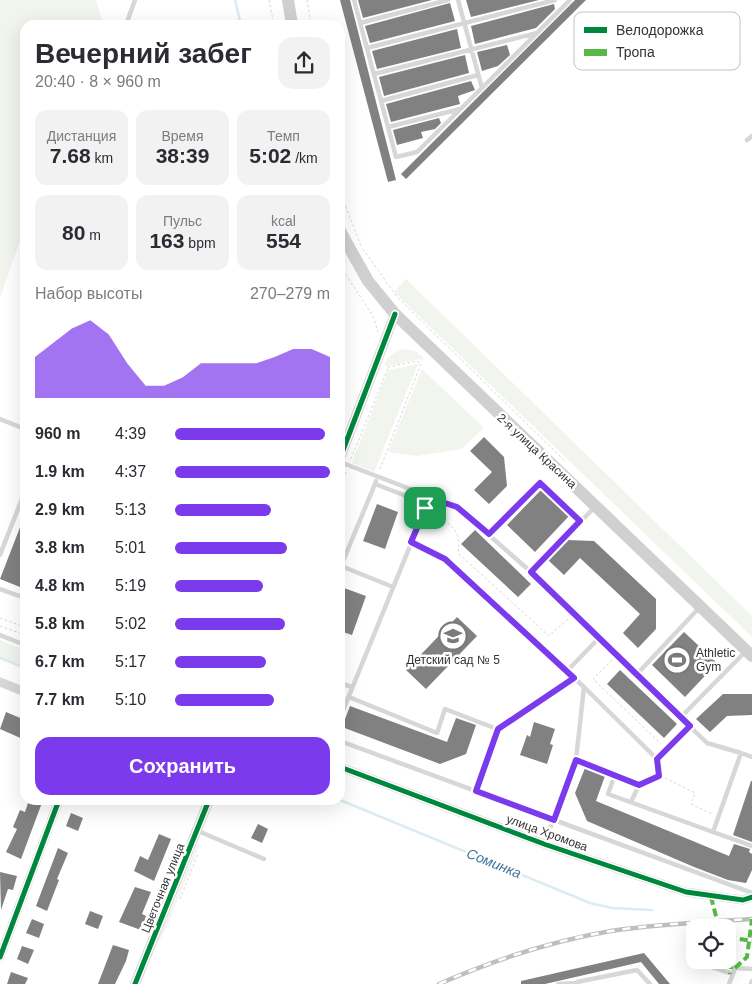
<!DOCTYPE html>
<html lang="ru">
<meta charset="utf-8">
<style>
:root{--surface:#fff;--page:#f2f2f3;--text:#2b2b33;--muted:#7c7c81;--accent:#7c3aed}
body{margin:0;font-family:Helvetica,sans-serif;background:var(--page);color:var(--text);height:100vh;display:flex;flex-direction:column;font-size:19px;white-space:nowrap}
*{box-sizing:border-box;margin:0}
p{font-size:16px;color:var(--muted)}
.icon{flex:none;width:28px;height:28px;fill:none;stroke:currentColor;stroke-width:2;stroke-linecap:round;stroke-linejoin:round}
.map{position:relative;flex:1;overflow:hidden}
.side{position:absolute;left:20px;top:20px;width:325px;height:785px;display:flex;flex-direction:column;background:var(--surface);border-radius:15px;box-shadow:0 5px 20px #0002}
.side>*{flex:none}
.tools{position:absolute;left:686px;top:919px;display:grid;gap:10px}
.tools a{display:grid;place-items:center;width:50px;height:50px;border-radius:10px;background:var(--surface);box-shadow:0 5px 20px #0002;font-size:25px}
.pin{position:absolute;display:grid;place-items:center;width:42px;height:42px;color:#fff;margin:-21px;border-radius:10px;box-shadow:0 2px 8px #0006}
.round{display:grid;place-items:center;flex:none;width:52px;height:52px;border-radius:15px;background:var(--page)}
.summary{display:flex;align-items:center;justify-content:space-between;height:85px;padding:0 15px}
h1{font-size:28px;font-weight:600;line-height:38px}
.figures{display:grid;grid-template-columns:repeat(3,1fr);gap:8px;height:85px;padding:5px 15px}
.figures div{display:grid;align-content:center;border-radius:12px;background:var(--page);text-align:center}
.figures b{font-size:21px;font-weight:600}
.figures small{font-size:14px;font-weight:400}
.figures p{font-size:14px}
.chart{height:140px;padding:10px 15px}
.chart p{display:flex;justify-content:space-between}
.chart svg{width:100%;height:90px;margin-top:5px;fill:var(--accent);opacity:.7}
.cta{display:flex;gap:10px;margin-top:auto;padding:10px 15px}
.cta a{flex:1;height:58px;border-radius:15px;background:var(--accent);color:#fff;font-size:20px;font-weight:600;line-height:58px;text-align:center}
ul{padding:0 15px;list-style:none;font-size:16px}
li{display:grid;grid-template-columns:80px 60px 1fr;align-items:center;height:38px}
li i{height:12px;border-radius:6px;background:var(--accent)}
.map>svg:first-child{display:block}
</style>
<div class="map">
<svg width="752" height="984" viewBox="0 0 752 984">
<rect width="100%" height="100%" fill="#fff"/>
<path fill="#f1f5ed" d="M0,0h96l6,20 -2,5h-75v201l-25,72z
M406,279l346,337v21l-358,-345z
M401,349l14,2 9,7 -2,3 -3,-2 -32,7 -3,-2 7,-9z
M418,364l-44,108 -22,-9 36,-93z
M422,369l62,59 -23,21 -44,7 -29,-4z
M0,640l25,10v18l-25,-10z
M201,841l-34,85 -12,22 41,-100z"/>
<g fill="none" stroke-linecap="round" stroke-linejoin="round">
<path stroke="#ddebf3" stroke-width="2.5" d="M235,0l6,25
M0,658l25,10
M340,800l250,103 22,5 40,2"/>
</g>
<path fill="#818181" d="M340,0h10l46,180 -8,2z
M358,0h74l-69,18z
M466,0h73l-68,17z
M575,0h11l-180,179 -5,-5z
M450,3l5,18 -85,22 -5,-17z
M554,4l1,5 -19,19 -61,16 -4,-18z
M457,29l4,19 -84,21 -5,-18z
M507,45l3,10 -12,11 -16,5 -5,-19z
M465,55l4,18 -85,23 -5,-19z
M471,81l4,9 -17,6 2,8 -69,18 -5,-18z
M439,118l2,5 -6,6 -14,3 2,6 -26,7 -4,-15z
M484,437l20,20 3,29 -18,18 -15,-14 18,-18 -22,-21z
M541,490l28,26 -34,36 -28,-27z
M377,504l21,8 -13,37 -22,-8z
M24,517h1v72l-25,-10z
M475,530l56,54 -13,13 -57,-53z
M568,540l26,1 62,58v30l-18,19 -15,-15 17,-19 -60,-56 -16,17 -16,-15z
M344,588l22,8 -14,39 -12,-4v-32z
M457,617l20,19 -51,53 -20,-19z
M684,632l33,31 -32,34 -33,-32z
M620,670l57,54 -13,14 -57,-54z
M723,694h29v21l-25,1 -17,16 -14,-13z
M350,706l97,36 9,-24 20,7 -10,29 -26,10 -98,-37z
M6,712l19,8v20l-25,-11z
M534,722l21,7 -5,15 3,1 -6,19 -27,-9 7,-20 3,2z
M585,768l20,8 -9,25 133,55 5,-12 16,5 -1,3 3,2v16l-6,13 -18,-3 -34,-13 -107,-46 -12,-28z
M751,781h1v61l-19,-7z
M29,800h14l-22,59 -15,-7 11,-23 -4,-2 7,-17 5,2z
M71,813l12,5 -5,13 -12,-5z
M258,824l10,5 -6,14 -11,-5z
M159,834l12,5 -17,42 -20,-10 6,-15 8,4z
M58,848l10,5 -11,26 2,1 -12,31 -11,-5z
M0,872l17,4 -4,14 -5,-1 -7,21z
M135,887l16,5 -9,22 4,2 -5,14 -22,-8z
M90,911l13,5 -5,13 -13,-5z
M32,919l12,5 -5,14 -13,-5z
M113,945l16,5 -3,11 -11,23h-17z
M22,946l12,4 -6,14 -11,-5z
M644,953l26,31h-11l-18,-22 -96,22h-24v-3z
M11,972l17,6 -3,6h-18z"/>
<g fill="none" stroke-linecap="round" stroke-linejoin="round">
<path stroke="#d6d6d6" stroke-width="1" stroke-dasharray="2.5 2.5" stroke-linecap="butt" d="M269,0l5,25
M307,0l4,25
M340,192l21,54
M363,249l34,48 168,164
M340,266l33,50 5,16
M351,459l37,-91
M380,469l41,-105 -4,-3 -29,6 -3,-1
M340,488l6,-16
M431,512c19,13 31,16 27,41l91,83 19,-17
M0,618l25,9
M0,626l25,9
M612,660l-19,19 68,65
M665,778l30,15 -4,11 21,10
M180,899l18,-45"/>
<path stroke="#d7d7d7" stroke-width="4.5" d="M354,0l42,157 21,-5 65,-64 -24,-88
M360,23l88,-23
M126,25l9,-25
M367,48l188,-48
M374,74l163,-41
M482,88l88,-88
M381,101l97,-26
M388,127l72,-18
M747,140l5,-4
M0,419l25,10
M340,462l117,45 74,65 68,66
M376,481l-1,3 52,20
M375,484l-34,82 52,21
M489,534l51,-51 40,38
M411,542l34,17 139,128 73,72 33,-34
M0,555l25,-64
M531,572l64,-65
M0,589l25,9
M0,635l25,10
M567,671l32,-33 108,105 34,10
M637,674l62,-66
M340,683l12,4
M349,697l88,36 8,-24 52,20 -21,62
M681,717l64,-65
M340,718l90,-221
M497,729l77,-51
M340,741l412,152
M576,760l8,-73
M615,774l24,11 -8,17
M639,785l20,-9 -2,-17
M198,831l66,28
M713,832l39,14
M544,844l32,-84 39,14 -7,20 105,38 28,-79 11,4
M706,965l27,9 -4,10
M733,974l2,-6 17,1
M577,982l60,-12 13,14
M558,984l20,-1
M751,984l1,-3"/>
<path stroke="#d7d7d7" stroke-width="9" d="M0,682l25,10
M340,767l204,77 142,48 57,8 9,-3
M0,957l59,-157"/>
<path stroke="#d7d7d7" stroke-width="10" d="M340,458l55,-144
M135,984l74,-184"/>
<path stroke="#d0d0d0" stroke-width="12" d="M288,0l4,25
M340,231l28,50 27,33 357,342"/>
<g stroke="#bebebe" stroke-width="4.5">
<path id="rail" d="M439,984c55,-24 112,-43 172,-53 46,-7 94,-9 141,-12"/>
</g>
<use href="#rail" stroke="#fff" stroke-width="2.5" stroke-dasharray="8" stroke-linecap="butt"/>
<path stroke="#58b947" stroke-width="4" stroke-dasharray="8 4" stroke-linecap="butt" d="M711,897l8,31
M728,937l24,4
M728,939l6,9 -4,26
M735,968l12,-11 5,-38"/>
<g stroke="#fff" stroke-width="8">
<path id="cycleway" d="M340,458l55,-144
M340,767l204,77 142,48 57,8 9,-3
M0,957l59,-157
M135,984l74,-184"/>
</g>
<use href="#cycleway" stroke="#00873e" stroke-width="5"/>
</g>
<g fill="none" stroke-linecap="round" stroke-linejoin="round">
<g stroke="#fff" stroke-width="10">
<path id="route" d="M540,483l40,38 -49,51 159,154 -33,33 2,17 -20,9 -63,-25 -22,60 -78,-29 22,-62 76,-51 -129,-119 -34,-17 19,-44 27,9 32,27z"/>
</g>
<use href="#route" stroke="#7c3aed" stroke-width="6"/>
</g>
<defs>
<g id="school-ring" transform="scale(1.4375)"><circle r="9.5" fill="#fff" stroke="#7a7a7a" stroke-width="1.5"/><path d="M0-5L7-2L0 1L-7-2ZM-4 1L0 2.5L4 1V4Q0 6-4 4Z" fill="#7a7a7a"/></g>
<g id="stadium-ring" transform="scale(1.4375)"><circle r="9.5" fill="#fff" stroke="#7a7a7a" stroke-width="1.5"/><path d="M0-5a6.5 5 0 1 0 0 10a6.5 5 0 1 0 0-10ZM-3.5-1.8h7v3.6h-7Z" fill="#7a7a7a"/></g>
</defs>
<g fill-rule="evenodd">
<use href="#school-ring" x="453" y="636"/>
<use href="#stadium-ring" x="677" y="660"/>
</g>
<g text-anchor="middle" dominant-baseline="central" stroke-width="5" stroke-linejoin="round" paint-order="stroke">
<g font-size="12" fill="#333" stroke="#fff">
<text transform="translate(537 451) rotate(43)">2-я улица Красина</text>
<text transform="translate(547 833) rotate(20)">улица Хромова</text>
<text transform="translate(163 888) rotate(-68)">Цветочная улица</text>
</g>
<g font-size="12" fill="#333" stroke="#fff" text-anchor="start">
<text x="696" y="653">Athletic<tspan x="696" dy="14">Gym</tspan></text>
<text x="453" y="660" text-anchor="middle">Детский сад № 5</text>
</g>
<g font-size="14" font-style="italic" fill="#3f7597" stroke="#fff">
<text transform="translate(494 863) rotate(22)">Соминка</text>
</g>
</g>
<rect x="574" y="12" width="166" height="58" rx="8" fill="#fff" stroke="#c2c2c2" stroke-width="1"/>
<rect x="584" y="27" width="23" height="6" fill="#00873e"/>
<rect x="584" y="49" width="23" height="7" fill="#58b947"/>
<g font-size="14" fill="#333">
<text x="616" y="35">Велодорожка</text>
<text x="616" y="57">Тропа</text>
</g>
</svg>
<div class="tools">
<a><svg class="icon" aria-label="locate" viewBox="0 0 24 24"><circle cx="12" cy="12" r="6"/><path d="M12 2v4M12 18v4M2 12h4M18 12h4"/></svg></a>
</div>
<div class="pin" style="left:425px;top:508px;background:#1e9e55"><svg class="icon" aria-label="arrive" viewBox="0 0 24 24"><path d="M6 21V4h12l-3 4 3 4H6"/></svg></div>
<section class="side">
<div class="summary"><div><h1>Вечерний забег</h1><p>20:40 · 8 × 960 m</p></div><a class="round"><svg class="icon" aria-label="share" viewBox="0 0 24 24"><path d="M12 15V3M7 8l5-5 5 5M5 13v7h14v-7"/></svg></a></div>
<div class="figures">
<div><p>Дистанция</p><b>7.68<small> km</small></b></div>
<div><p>Время</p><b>38:39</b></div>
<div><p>Темп</p><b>5:02<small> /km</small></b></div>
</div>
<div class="figures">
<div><b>80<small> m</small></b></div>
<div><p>Пульс</p><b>163<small> bpm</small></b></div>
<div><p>kcal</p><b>554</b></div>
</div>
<div class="chart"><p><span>Набор высоты</span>270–279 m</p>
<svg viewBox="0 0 160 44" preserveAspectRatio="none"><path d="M0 44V24L10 17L20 10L30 6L40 13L50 27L60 38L70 38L80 34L90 27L100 27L110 27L120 27L130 24L140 20L150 20L160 24V44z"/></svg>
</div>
<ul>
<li><b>960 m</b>4:39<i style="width:97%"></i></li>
<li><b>1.9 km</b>4:37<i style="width:100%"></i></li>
<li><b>2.9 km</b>5:13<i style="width:62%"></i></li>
<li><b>3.8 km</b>5:01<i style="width:72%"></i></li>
<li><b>4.8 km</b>5:19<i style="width:57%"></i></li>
<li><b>5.8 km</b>5:02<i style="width:71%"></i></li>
<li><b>6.7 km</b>5:17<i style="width:59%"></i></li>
<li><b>7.7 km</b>5:10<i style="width:64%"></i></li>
</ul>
<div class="cta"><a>Сохранить</a></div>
</section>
</div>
